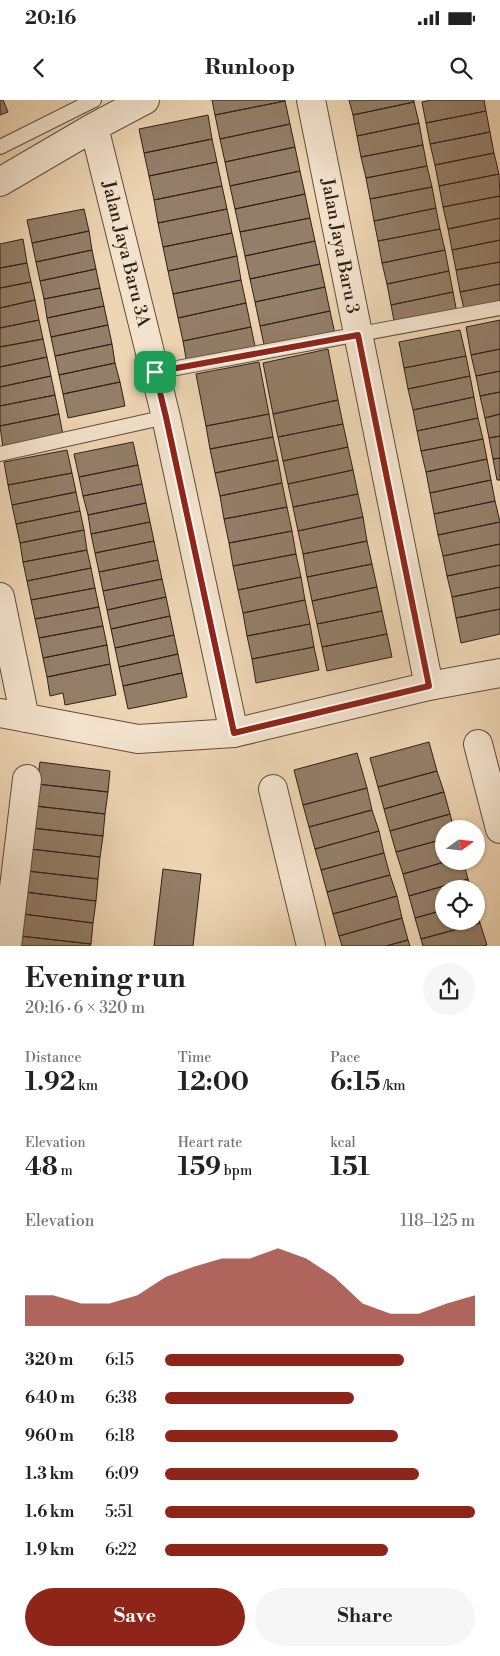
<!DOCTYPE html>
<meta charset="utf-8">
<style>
:root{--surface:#fff;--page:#f6f6f6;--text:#222;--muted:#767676;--accent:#8f2418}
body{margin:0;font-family:"Libre Bodoni",serif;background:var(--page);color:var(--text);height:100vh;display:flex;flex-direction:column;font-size:19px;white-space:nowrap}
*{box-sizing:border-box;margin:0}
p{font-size:16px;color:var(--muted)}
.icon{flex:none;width:28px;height:28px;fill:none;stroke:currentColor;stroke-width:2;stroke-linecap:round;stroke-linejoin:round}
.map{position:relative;height:846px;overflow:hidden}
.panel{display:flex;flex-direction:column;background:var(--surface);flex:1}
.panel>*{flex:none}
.needle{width:32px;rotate:75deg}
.tools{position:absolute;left:435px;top:720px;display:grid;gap:10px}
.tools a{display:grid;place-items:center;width:50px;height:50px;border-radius:50%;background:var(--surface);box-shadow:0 1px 4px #0004;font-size:25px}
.pin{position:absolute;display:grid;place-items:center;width:42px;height:42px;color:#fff;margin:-21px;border-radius:10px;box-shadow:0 2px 8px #0006}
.round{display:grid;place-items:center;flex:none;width:52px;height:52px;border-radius:26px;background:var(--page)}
.head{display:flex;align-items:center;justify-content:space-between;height:85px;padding:0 25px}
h1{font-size:28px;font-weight:700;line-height:38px}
.figures{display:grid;grid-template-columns:repeat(3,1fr);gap:8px;height:85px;padding:5px 25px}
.figures div{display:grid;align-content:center}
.figures b{font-size:25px;font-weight:700}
.figures small{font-size:14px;font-weight:400}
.figures p{font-size:14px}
.chart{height:140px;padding:10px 25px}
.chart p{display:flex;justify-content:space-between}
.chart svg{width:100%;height:90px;margin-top:5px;fill:var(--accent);opacity:.7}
.cta{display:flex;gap:10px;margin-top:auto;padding:10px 25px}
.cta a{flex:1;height:58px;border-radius:30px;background:var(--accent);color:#fff;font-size:20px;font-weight:700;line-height:58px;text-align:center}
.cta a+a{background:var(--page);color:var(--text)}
ul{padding:0 25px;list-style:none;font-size:16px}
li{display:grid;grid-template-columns:80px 60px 1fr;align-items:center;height:38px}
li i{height:12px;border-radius:6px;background:var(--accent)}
.status{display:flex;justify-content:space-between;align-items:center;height:35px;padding:0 25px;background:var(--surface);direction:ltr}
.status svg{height:14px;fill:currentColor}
header{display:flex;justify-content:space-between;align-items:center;height:65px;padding:0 25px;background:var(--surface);font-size:22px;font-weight:700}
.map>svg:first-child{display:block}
</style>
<div class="status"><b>20:16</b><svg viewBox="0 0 49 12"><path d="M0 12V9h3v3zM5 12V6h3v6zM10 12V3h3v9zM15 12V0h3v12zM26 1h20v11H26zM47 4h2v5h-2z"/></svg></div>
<header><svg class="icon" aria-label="back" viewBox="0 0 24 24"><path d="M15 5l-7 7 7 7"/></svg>Runloop<svg class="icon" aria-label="search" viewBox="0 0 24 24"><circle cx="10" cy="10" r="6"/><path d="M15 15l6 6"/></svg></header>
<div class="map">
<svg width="500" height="846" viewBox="0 0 500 846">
<rect width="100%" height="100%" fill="#edd4b2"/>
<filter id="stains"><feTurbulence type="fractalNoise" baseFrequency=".004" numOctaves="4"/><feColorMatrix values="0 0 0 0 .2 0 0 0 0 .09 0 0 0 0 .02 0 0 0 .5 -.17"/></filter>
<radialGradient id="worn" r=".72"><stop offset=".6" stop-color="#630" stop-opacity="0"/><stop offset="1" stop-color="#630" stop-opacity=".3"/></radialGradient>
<path fill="#937e68" stroke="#312017" d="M0,0h3l5,12 -8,3z
M212,0h73v1l-70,14z
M349,0h65v2l-61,13z
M431,0h53l2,11 -60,12 -4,-21z
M285,1l5,23 -70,15 -5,-24z
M414,2l5,21 -62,13 -4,-21z
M486,11l4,21 -60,12 -4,-21z
M208,15l4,24 -68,14 -5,-24z
M419,23l4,22 -62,12 -4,-21z
M290,24l5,23 -70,15 -5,-23z
M490,32l4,21 -59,12 -5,-21z
M212,39l5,23 -68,14 -5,-23z
M423,45l4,21 -61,12 -5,-21z
M295,47l5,24 -70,15 -5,-24z
M494,53l5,21 -60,12 -4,-21z
M217,62l5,24 -68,14 -5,-24z
M427,66l5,21 -62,12 -4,-21z
M300,71l5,23 -70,15 -5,-23z
M499,74l1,22 -57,11 -4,-21z
M222,86l5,23 -69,14 -4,-23z
M432,87l4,21 -62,13 -4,-22z
M305,94l5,24 -70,14 -5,-23z
M500,96v22l-52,11 -5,-22z
M436,108l4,21 -62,12 -4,-20z
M84,109l5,22 -57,12 -5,-23z
M227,109l5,24 -69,14 -5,-24z
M310,118l5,23 -70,15 -5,-24z
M500,118v22l-48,10 -4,-21z
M440,129l5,21 -63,13 -4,-22z
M89,131l3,19 -56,12 -4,-19z
M232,133l5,23 -69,15 -5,-24z
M23,139l4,24 -27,5v-24z
M500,140v22l-44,8 -4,-20z
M315,141l5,23 -70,15 -5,-23z
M92,150l4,19 -56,12 -4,-19z
M445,150l4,21 -62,13 -5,-21z
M237,156l4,24 -68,14 -5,-23z
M500,162v22l-40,8 -4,-22z
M27,163l4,19 -31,6v-20z
M320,164l5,23 -70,15 -5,-23z
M96,169l4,19 -56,11 -4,-18z
M449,171l4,21 -62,13 -4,-21z
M241,180l5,23 -68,15 -5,-24z
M31,182l4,18 -35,8v-20z
M500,184v22l-35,7 -5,-21z
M325,187l5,24 -70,15 -5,-24z
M100,188l4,18 -57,12 -3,-19z
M453,192l4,21 -62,13 -4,-21z
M35,200l4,20 -39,8v-20z
M246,203l5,24 -68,14 -5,-23z
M104,206l4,19 -57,12 -4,-19z
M330,211l5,23 -70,15 -5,-23z
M39,220l4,19 -43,8v-19z
M500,220v29l-29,6 -5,-28z
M108,225l4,19 -57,12 -4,-19z
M251,227l5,24 -69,13 -4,-23z
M460,230l6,26 -62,12 -5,-26z
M43,239l4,18 -47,10v-20z
M112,244l3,19 -56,12 -4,-19z
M328,249l10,51 -65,14 -10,-51z
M500,249v22l-24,5 -5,-21z
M466,256l4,20 -62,13 -4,-21z
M47,257l4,19 -51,11v-20z
M259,262l10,52 -63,12 -10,-52z
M115,263l5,19 -57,12 -4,-19z
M500,271v21l-20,4 -4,-20z
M51,276l4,19 -55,11v-19z
M470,276l4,21 -61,13 -5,-21z
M120,282l5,24 -57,12 -5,-24z
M500,292v22l-15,4 -5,-22z
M55,295l4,19 -59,12v-20z
M474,297l4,21 -61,13 -4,-21z
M338,300l5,24 -65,13 -5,-23z
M59,314l4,21 -60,13 -3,-22z
M269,314l4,23 -63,12 -4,-23z
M500,314v22l-11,2 -4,-20z
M478,318l5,21 -62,12 -4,-20z
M343,324l5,23 -65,14 -5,-24z
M500,336v22l-7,1 -4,-21z
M273,337l5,23 -63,13 -5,-24z
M483,339l4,20 -61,13 -5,-21z
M133,342l5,23 -59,12 -5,-23z
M348,347l5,23 -65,14 -5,-23z
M67,350l5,23 -64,12 -4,-23z
M500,358v22h-3l-4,-21z
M487,359l4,21 -61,13 -4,-21z
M278,360l4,23 -62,13 -5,-23z
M138,365l4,19 -59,12 -4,-19z
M353,370l5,24 -65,13 -5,-23z
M72,373l4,19 -64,13 -4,-20z
M491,380l4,21 -61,13 -4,-21z
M282,383l5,24 -63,12 -4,-23z
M142,384l4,19 -58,12 -5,-19z
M76,392l4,19 -64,13 -4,-19z
M358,394l5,23 -65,14 -5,-24z
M495,401l5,21 -62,13 -4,-21z
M146,403l4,19 -59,12 -3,-19z
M287,407l5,24 -63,12 -5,-24z
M80,411l4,19 -64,13 -4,-19z
M363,417l4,24 -64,13 -5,-23z
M150,422l4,19 -59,12 -4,-19z
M500,422v22l-57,12 -5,-21z
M84,430l3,20 -64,12 -3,-19z
M292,431l4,23 -63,12 -4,-23z
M154,441l4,19 -59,12 -4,-19z
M367,441l5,23 -65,13 -4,-23z
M500,444v21l-53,11 -4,-20z
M87,450l4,18 -64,13 -4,-19z
M296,454l5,23 -63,13 -5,-24z
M158,460l4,19 -59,12 -4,-19z
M372,464l5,23 -65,14 -5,-24z
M500,465v22l-48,10 -5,-21z
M91,468l4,20 -64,12 -4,-19z
M301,477l4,23 -62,13 -5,-23z
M162,479l4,18 -59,13 -4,-19z
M377,487l5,24 -65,13 -5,-23z
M500,487v22l-44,9 -4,-21z
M95,488l4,19 -64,12 -4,-19z
M166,497l4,19 -59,13 -4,-19z
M305,500l5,24 -63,12 -4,-23z
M99,507l4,19 -64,12 -4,-19z
M500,509v25l-39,9 -5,-25z
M382,511l5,23 -65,13 -5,-23z
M170,516l4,19 -59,13 -4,-19z
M310,524l4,23 -62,12 -5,-23z
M103,526l4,19 -64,13 -4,-20z
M387,534l5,23 -65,14 -5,-24z
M174,535l4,19 -59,13 -4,-19z
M107,545l3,19 -63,13 -4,-19z
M314,547l5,23 -63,13 -4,-24z
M178,554l4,19 -59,13 -4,-19z
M110,564l6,31 -51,10 -2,-12 -13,3 -3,-19z
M182,573l5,24 -59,12 -5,-23z
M429,642l8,29 -59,16 -8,-29z
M357,653l10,35 -64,17 -9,-35z
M40,662l70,9 -2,21 -71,-8z
M437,671l7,21 -60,17 -6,-22z
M37,684l71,8 -3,22 -70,-8z
M367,688l5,22 -63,17 -6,-22z
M444,692l6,22 -60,17 -6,-22z
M35,706l70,8 -2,22 -71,-8z
M372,710l7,21 -64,18 -6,-22z
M450,714l4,15h-10v10l-48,13 -6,-21z
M32,728l71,8 -3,21 -70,-8z
M379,731l5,22 -63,17 -6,-21z
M444,739v22h4l-45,13 -7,-22z
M30,749l70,8 -2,22 -71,-8z
M384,753l6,22 -63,17 -6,-22z
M448,761h15l5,18 -59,17 -6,-22z
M163,769l38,5 -8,72h-39z
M27,771l71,8 -2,22 -71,-9z
M390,775l7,21 -64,18 -6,-22z
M468,779l3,10h-27v21l-29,8 -6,-22z
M25,792l71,9 -3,22 -70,-9z
M397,796l5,22 -63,18 -6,-22z
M476,809l4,14 -59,16 -6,-21 29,-8v11h32z
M23,814l70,9 -2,21 -71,-8z
M402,818l6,22 -22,6h-44l-3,-10z
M480,823l7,22 -5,1h-59l-2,-7z
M20,836l71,8 -1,2h-71z
M408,840l2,6h-24z"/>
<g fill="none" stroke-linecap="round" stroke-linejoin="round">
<g stroke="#604d3e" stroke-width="16">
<path id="service" d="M0,47l94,-47
M155,272l345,-64
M0,354l166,-37"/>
</g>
<g stroke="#604d3e" stroke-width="30">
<path id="minor" d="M311,0l118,586
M94,27l72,290 68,316
M0,82l94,-55 51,-27
M0,497l25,121
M0,613l138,26 96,-6 195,-47 71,-13
M478,644l22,85
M273,689l38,157
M7,846l20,-167"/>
</g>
<use href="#service" stroke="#f3e3cd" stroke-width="14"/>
<use href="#minor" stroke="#f3e3cd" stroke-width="28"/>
</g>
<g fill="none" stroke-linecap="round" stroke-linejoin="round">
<g stroke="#fff" stroke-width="10">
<path id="route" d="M358,235l71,351 -195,47 -68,-316 -11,-45z"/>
</g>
<use href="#route" stroke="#8f2418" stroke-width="6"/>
</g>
<g text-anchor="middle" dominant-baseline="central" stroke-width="5" stroke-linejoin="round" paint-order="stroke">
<g font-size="18" fill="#312017" stroke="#f3e3cd">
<text transform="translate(340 146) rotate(79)">Jalan Jaya Baru 3</text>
<text transform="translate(126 154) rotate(76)">Jalan Jaya Baru 3A</text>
</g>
</g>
<rect width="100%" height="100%" filter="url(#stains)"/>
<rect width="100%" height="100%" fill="url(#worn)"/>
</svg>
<div class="tools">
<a><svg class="needle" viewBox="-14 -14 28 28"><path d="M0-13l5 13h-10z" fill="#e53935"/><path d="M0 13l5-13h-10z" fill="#767676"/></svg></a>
<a><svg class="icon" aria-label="locate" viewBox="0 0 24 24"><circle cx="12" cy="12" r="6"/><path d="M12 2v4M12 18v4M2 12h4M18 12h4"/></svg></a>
</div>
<div class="pin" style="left:155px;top:272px;background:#1e9e55"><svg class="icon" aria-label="arrive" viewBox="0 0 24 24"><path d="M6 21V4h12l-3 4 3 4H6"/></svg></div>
</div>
<section class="panel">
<div class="head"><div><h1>Evening run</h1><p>20:16 · 6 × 320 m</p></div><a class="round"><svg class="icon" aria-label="share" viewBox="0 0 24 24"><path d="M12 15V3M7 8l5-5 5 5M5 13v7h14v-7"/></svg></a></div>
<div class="figures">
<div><p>Distance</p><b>1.92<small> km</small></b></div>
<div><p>Time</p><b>12:00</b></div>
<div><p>Pace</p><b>6:15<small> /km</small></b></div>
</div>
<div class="figures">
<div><p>Elevation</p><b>48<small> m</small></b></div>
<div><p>Heart rate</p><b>159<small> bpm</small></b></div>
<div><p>kcal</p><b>151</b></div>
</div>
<div class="chart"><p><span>Elevation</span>118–125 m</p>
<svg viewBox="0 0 160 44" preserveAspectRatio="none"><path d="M0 44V29L10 29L20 33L30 33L40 29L50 20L60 15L70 11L80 11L90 6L100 11L110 20L120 33L130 38L140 38L150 33L160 29V44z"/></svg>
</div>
<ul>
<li><b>320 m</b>6:15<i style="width:77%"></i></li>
<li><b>640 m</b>6:38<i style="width:61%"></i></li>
<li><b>960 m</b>6:18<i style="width:75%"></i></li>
<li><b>1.3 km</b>6:09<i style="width:82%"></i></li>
<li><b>1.6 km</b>5:51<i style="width:100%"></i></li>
<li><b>1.9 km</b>6:22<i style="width:72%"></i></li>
</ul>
<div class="cta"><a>Save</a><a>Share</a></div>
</section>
